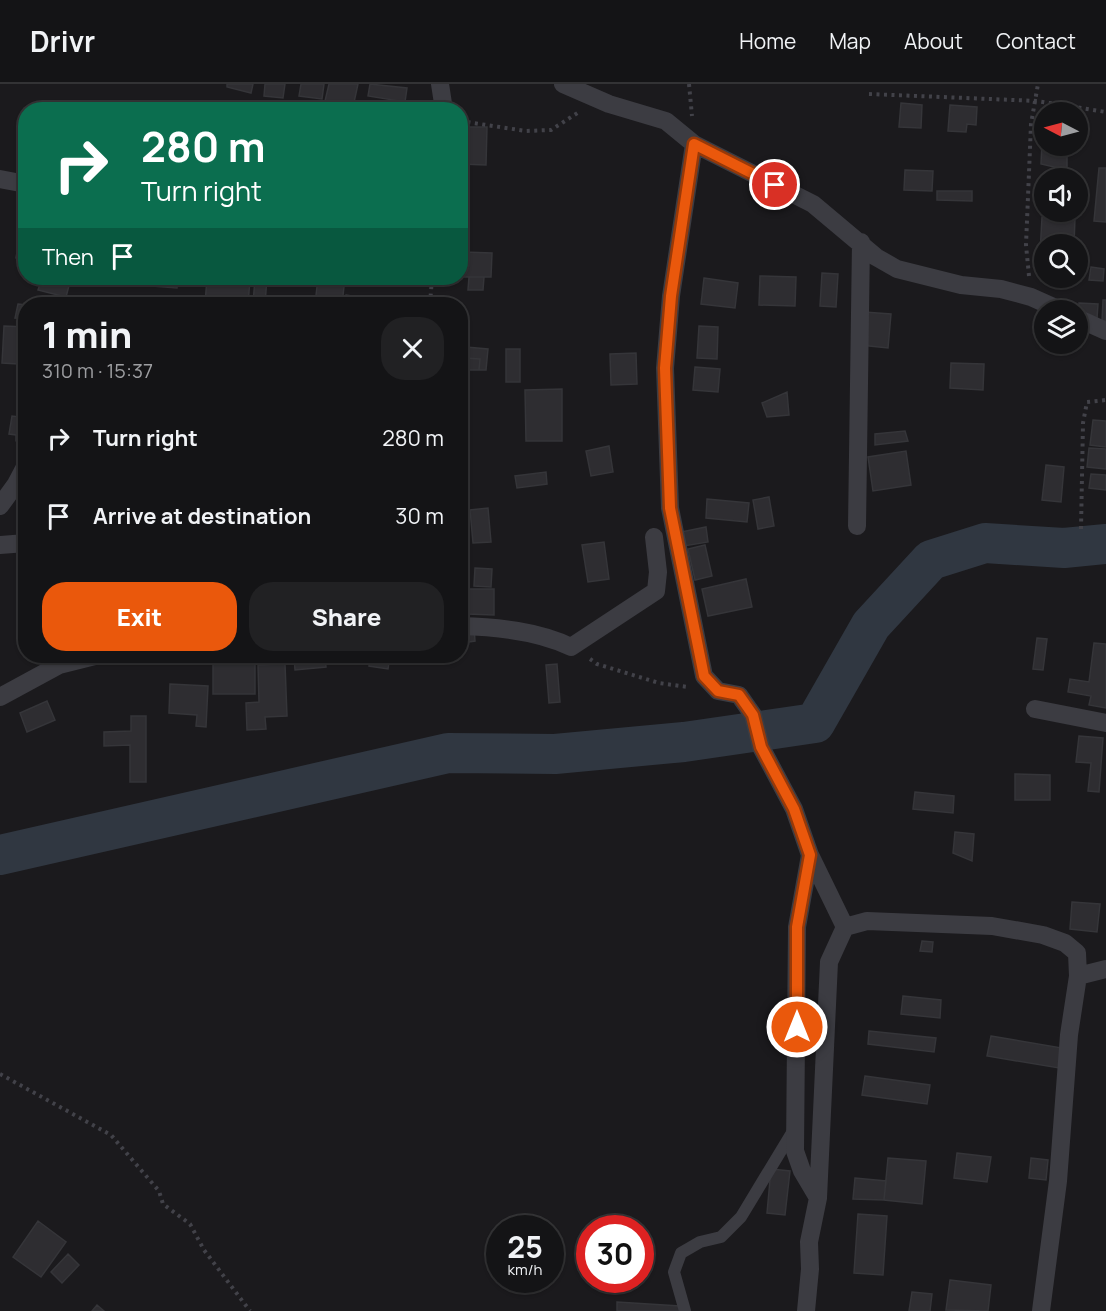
<!DOCTYPE html>
<html lang="en">
<head>
<meta charset="utf-8">
<style>
	:root { --surface:#141416; --page:#212123; --text:#f1f3f6; --muted:#9d9ea1; --line:#333335; --accent:#ea580c }
	body { margin:0; font-family:Manrope,sans-serif; background:var(--page); color:var(--text); height:100vh; display:flex; flex-direction:column; font-size:22px; white-space:nowrap }
	* { box-sizing:border-box; margin:0 }
	p { font-size:20px; color:var(--muted) }
	.icon { flex:none; width:33px; height:33px; fill:none; stroke:currentColor; stroke-width:2; stroke-linecap:round; stroke-linejoin:round }
	.map { position:relative; flex:1; overflow:hidden }
	.sheet { position:absolute; left:18px; top:213px; width:450px; height:366px; display:flex; flex-direction:column; background:var(--surface); border-radius:24px; box-shadow:0 2px 4px #0004,0 0 0 2px var(--line) }
	.sheet>* { flex:none }
	.banner { position:absolute; left:18px; top:18px; width:450px; height:183px; border-radius:24px; box-shadow:0 2px 4px #0004,0 0 0 2px var(--line); background:#0b6e4f; color:#fff; overflow:hidden }
	.needle { width:39px; rotate:276deg }
	.fabs { position:absolute; left:1034px; top:18px; display:grid; gap:12px }
	.fabs a { display:grid; place-items:center; width:54px; height:54px; border-radius:50%; background:var(--surface); box-shadow:0 2px 4px #0004,0 0 0 2px var(--line); font-size:30px }
	.speed { position:absolute; left:486px; top:1131px; display:flex; gap:12px; font-size:30px; font-weight:700; text-align:center }
	.speed>* { display:grid; place-content:center; width:78px; height:78px; border-radius:50%; background:var(--surface); box-shadow:0 2px 4px #0004,0 0 0 2px var(--line); line-height:1 }
	.speed small { font-size:15px; font-weight:400 }
	.speed .limit { border:9px solid #d22; background:#fff; color:#111 }
	.pin { position:absolute; display:grid; place-items:center; width:51px; height:51px; color:#fff; margin:-26px; border:3px solid #fff; border-radius:50%; box-shadow:0 2px 6px #0007 }
	.me { position:absolute; width:66px; margin:-33px; rotate:0deg; stroke-linejoin:round; filter:drop-shadow(0 0 4px #0008) }
	.turn { display:flex; align-items:center; gap:21px; height:126px; padding:0 24px; font-size:27px }
	.turn .icon { width:78px; height:78px; stroke-width:2.5 }
	.turn b { display:block; font-size:42px; line-height:51px }
	.then { display:flex; align-items:center; height:57px; padding:0 24px; background:#0003; gap:12px; font-size:22px }
	.round { display:grid; place-items:center; flex:none; width:63px; height:63px; border-radius:24px; background:var(--page) }
	.head { display:flex; align-items:center; justify-content:space-between; height:102px; padding:0 24px }
	h1 { font-size:36px; font-weight:800; line-height:45px }
	.action { display:flex; gap:12px; margin-top:auto; padding:12px 24px }
	.action a { flex:1; height:69px; border-radius:24px; background:var(--accent); color:#fff; font-size:24px; font-weight:800; line-height:69px; text-align:center }
	.action a+a { background:var(--page); color:var(--text) }
	ul { padding:0; list-style:none }
	li { display:flex; align-items:center; gap:18px; height:78px; padding:0 24px }
	li div { flex:1 }
	li b { display:block; font-size:22px }
	li em { font-style:normal }
	header { display:flex; align-items:center; gap:36px; box-sizing:border-box; height:84px; padding:0 30px; background:var(--surface); border-bottom:2px solid var(--line) }
	header strong { font-size:28px }
	nav { display:flex; gap:33px; margin-inline-start:auto; font-size:21px }
	.map>svg:first-child { display:block }
	.lines { fill:none; stroke-linecap:round; stroke-linejoin:round }
	.river { stroke:#303741; stroke-width:40 }
	.building { fill:#2e2d31; stroke:#353539; stroke-width:1.5 }
	.path { stroke:#424249; stroke-width:4; stroke-dasharray:3 4.5; stroke-linecap:butt }
	.service { stroke:#3c3c42; stroke-width:12 }
	.minor { stroke:#3c3c42; stroke-width:18 }
	.route-casing { stroke:#983908; stroke-width:15 }
	.route { stroke:#ea580c; stroke-width:10 }
</style>
</head>
<body>
<header>
<strong>Drivr</strong>
<nav><a>Home</a><a>Map</a><a>About</a><a>Contact</a></nav>
</header>
<div class="map">
<svg width="1106" height="1227" viewBox="0 0 1106 1227">
	<rect width="100%" height="100%" fill="#1b1a1d"/>
	<g class="lines">
		<path class="river" d="M0,771L448,669L555,670L684,658L815,639L871,541L931,476L985,459L1064,464L1106,460"/>
	</g>
	<path class="building" d="M227,0H253L251,9L227,3Z
		M265,0H285L283,14L264,12Z
		M301,0H324L322,15L299,12Z
		M329,0H358L353,23L325,17Z
		M370,0L407,4L405,18L368,12Z
		M93,19L129,23L128,26H92Z
		M901,19L922,21L921,44L899,43Z
		M950,21L977,23L976,41L967,40L966,48L948,47Z
		M460,43H487L486,81L460,80Z
		M1042,59L1044,62L1067,63V86L1041,80Z
		M1099,84H1106V138L1094,137Z
		M905,86L933,87L932,107L904,106Z
		M937,107H972V117L937,116Z
		M1042,133L1075,134L1074,160H1044V170H1040Z
		M21,145L26,146V176L16,174Z
		M463,168L492,169L491,193H463Z
		M1091,183L1104,185L1103,197L1089,196Z
		M822,189L838,190L836,223L820,222Z
		M760,192L796,193L795,222L759,221Z
		M469,193H484L483,206H468Z
		M42,194H71L66,213L38,206Z
		M153,194H178L177,204L152,202Z
		M189,194H200V197L189,196Z
		M207,194L250,196L248,220H205Z
		M255,194H267L265,220H253Z
		M318,194H345L342,220H315Z
		M704,194L738,199L735,224L701,220Z
		M346,211L389,218L388,220H345Z
		M1103,216H1106V237H1102Z
		M1079,219L1098,220L1097,234L1078,233Z
		M18,220L26,221V235L15,234Z
		M864,228L891,230L888,264L860,261Z
		M4,242L26,243V261H19L18,280L2,279Z
		M699,242L718,243L717,275L697,274Z
		M466,263L488,265L486,286H479L480,275L465,274Z
		M506,265H520V298H506Z
		M636,269L637,300L611,301L610,270Z
		M465,274L480,275L479,286H461Z
		M951,279L984,280L983,306L950,304Z
		M695,283L720,285L718,308L693,306Z
		M562,305V357H526L525,306Z
		M787,308L789,331L767,333L762,319Z
		M21,329H26V359L16,357V351L9,350L12,332L20,333Z
		M1093,336L1106,337V363L1090,361Z
		M905,347L908,357L875,361V350Z
		M609,362L613,388L591,392L586,367Z
		M1089,364L1106,365V385L1087,383Z
		M906,367L911,401L873,407L868,373Z
		M1046,381L1064,383L1061,418L1042,416Z
		M546,388L547,400L517,404L515,392Z
		M1091,390L1106,391V406L1089,404Z
		M769,413L774,442L758,445L753,416Z
		M707,415L749,419L747,438L706,434Z
		M488,424L491,458L473,459L470,426Z
		M706,443L708,458L678,463L676,449Z
		M604,458L609,495L588,498L582,461Z
		M705,461L712,492L695,496L688,465Z
		M475,484L492,485L491,503L474,502Z
		M746,495L752,523L708,532L702,505Z
		M468,505H494V531L467,530Z
		M474,543L475,557L462,559L463,569H460V545Z
		M1037,554L1047,555L1043,586L1033,585Z
		M1094,559L1106,560V624L1089,621L1091,612L1068,608L1070,595L1089,598Z
		M294,572H325L326,583L295,586Z
		M370,572H390L388,585L369,582Z
		M213,577H255V610H213Z
		M285,580L287,632L265,633L266,645L247,646L246,619L259,618L258,581Z
		M557,580L560,618L549,619L546,581Z
		M170,600L208,602L206,643L196,642L197,631L169,629Z
		M47,617L55,636L27,648L20,629Z
		M131,632H146V698H130V661L104,662V648L131,647Z
		M1079,652L1103,654L1099,708L1088,707L1091,679L1076,678Z
		M1015,690L1050,691V716H1015Z
		M915,708L954,712L953,729L913,725Z
		M955,748L974,750L972,777L953,769Z
		M1072,818L1100,820L1097,848L1070,845Z
		M922,857L933,858L932,868L920,867Z
		M903,912L941,916L940,934L901,930Z
		M869,947L936,954L934,968L868,960Z
		M991,952L1062,964L1059,984L987,972Z
		M865,992L930,1001L927,1020L862,1011Z
		M957,1069L991,1073L987,1098L954,1094Z
		M888,1074L926,1077L922,1120L884,1116Z
		M1031,1074L1048,1076L1046,1096L1029,1094Z
		M771,1085L790,1087L785,1131L767,1129Z
		M855,1094L886,1097L884,1116L853,1115Z
		M858,1130L887,1132L883,1191L854,1189Z
		M38,1137L66,1158L41,1193L13,1173Z
		M68,1170L79,1181L62,1199L51,1188Z
		M950,1196L991,1201L988,1227L946,1226Z
		M912,1208L932,1210L930,1227H909Z
		M617,1218L680,1222V1227H617Z
		M97,1221L104,1227H92Z"/>
	<g class="lines">
		<path class="path" d="M689,0L692,32
			M869,10L1037,17L1106,28
			M460,37L526,47L551,46L579,28
			M1029,192L1026,161L1031,40L1038,0
			M430,220L432,194
			M1081,445L1083,339L1087,318L1106,316
			M590,575L597,580L659,599L688,603
			M0,990L111,1051L159,1107L163,1120L190,1140L204,1166L250,1227"/>
		<path class="service" d="M685,1227L674,1188L681,1169L700,1158L721,1153L741,1133L793,1047"/>
		<path class="minor" d="M440,0L444,26
			M563,0L609,20L666,37L694,60L813,120L876,173L897,185L961,201L1001,205L1031,213L1060,226
			M694,60L671,212L665,284L670,424L704,592L718,607L739,611L753,631L761,663L794,725L810,771L845,843
			M0,95L26,100
			M1077,234L1106,247
			M0,422L16,400L26,381
			M857,442L861,158
			M0,461L26,459
			M460,542C498,543 538,547 571,563L656,507L658,488L654,453
			M0,613L59,581L95,572
			M1035,625L1106,639
			M810,771L797,843L795,1067L802,1087L818,1114
			M806,1227L810,1185L809,1158L818,1114L829,878L845,843L867,837L992,842L1043,851L1065,859L1077,869L1078,892
			M1041,1227L1058,1097L1069,951L1078,892L1106,885"/>
	</g>
	<g class="lines">
		<g class="route-casing">
			<path id="route" d="M775,101L694,60L671,212L665,284L670,424L704,592L718,607L739,611L753,631L761,663L794,725L810,771L797,843V943"/>
		</g>
		<use href="#route" class="route"/>
	</g>
</svg>
<div class="fabs">
<a><svg class="needle" viewBox="-14 -14 28 28"><path d="M0-13l5 13h-10z" fill="#e53935"/><path d="M0 13l5-13h-10z" fill="#9d9ea1"/></svg></a>
<a><svg class="icon" aria-label="sound" viewBox="0 0 24 24"><path d="M4 9h4l5-4v14l-5-4H4zM17 9q2 3 0 6"/></svg></a>
<a><svg class="icon" aria-label="search" viewBox="0 0 24 24"><circle cx="10" cy="10" r="6"/><path d="M15 15l6 6"/></svg></a>
<a><svg class="icon" aria-label="layers" viewBox="0 0 24 24"><path d="M12 4l9 5-9 5-9-5zM3 14l9 5 9-5"/></svg></a>
</div>
<div class="speed"><div>25<small>km/h</small></div><div class="limit">30</div></div>
<div class="pin" style="left:775px;top:101px;background:#d93025"><svg class="icon" aria-label="arrive" viewBox="0 0 24 24"><path d="M6 21V4h12l-3 4 3 4H6"/></svg></div>
<svg class="me" style="left:797px;top:943px" viewBox="-20 -20 40 40"><circle r="17" fill="#ea580c" stroke="#fff" stroke-width="3"/><path d="M0-11L8 9 0 5-8 9z" fill="#fff"/></svg>
<div class="banner">
<div class="turn"><svg class="icon" aria-label="right" viewBox="0 0 24 24"><path d="M7 20v-9h11M14 6l5 5-5 5"/></svg><div><b>280 m</b>Turn right</div></div>
<div class="then">Then<svg class="icon" aria-label="arrive" viewBox="0 0 24 24"><path d="M6 21V4h12l-3 4 3 4H6"/></svg></div>
</div>
<section class="sheet">
<div class="head"><div><h1>1 min</h1><p>310 m · 15:37</p></div><a class="round"><svg class="icon" aria-label="close" viewBox="0 0 24 24"><path d="M6 6l12 12M18 6L6 18"/></svg></a></div>
<ul>
<li><svg class="icon" aria-label="right" viewBox="0 0 24 24"><path d="M7 20v-9h11M14 6l5 5-5 5"/></svg><div><b>Turn right</b></div><em>280 m</em></li>
<li><svg class="icon" aria-label="arrive" viewBox="0 0 24 24"><path d="M6 21V4h12l-3 4 3 4H6"/></svg><div><b>Arrive at destination</b></div><em>30 m</em></li>
</ul>
<div class="action"><a>Exit</a><a>Share</a></div>
</section>
</div>
</body>
</html>
